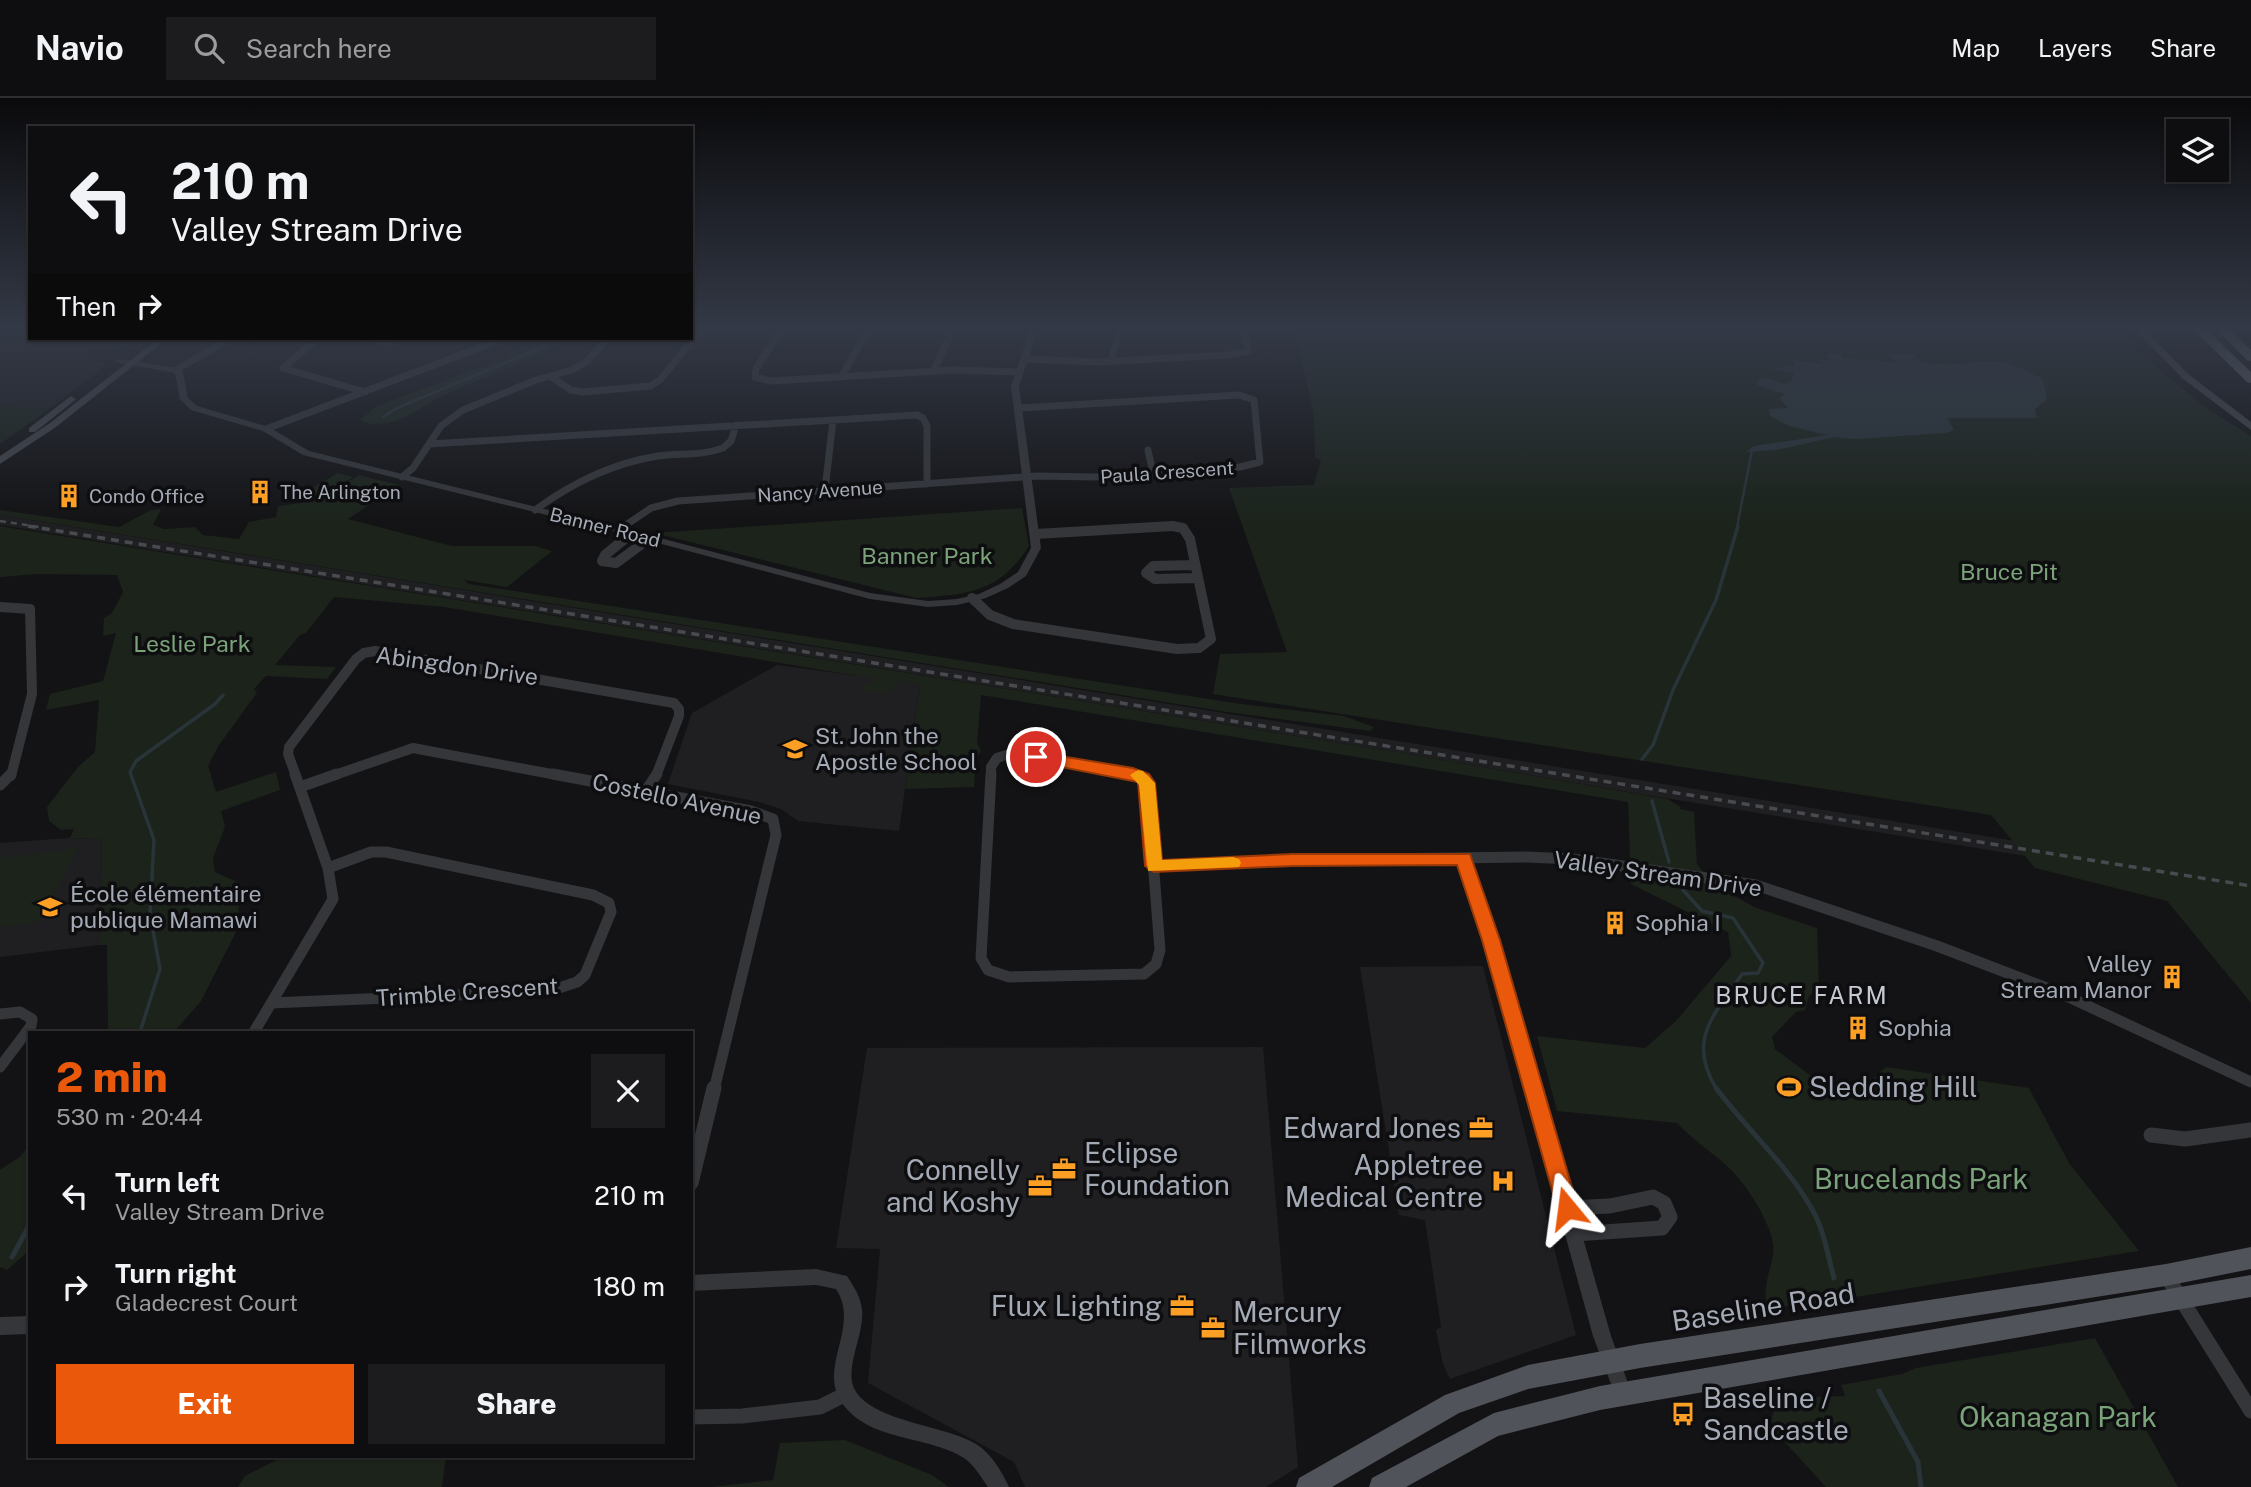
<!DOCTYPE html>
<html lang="en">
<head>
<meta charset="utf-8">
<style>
	:root { --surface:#0e0e10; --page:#1c1c1e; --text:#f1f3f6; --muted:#9b9c9f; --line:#2e2e30; --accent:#ea580c }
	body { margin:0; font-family:"Public Sans",sans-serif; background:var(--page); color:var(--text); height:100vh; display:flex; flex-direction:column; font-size:26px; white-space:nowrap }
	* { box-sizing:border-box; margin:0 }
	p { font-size:23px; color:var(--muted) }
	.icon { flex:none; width:38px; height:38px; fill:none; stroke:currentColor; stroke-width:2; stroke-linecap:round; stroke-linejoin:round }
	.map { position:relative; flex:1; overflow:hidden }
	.panel { position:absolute; left:28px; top:933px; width:665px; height:427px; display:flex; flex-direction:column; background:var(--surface); border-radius:0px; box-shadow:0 2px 5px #0004,0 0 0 2px var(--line) }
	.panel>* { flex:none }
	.top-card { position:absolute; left:28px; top:28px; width:665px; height:214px; border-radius:0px; box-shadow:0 2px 5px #0004,0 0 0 2px var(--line); background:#0e0e10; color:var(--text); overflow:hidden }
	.buttons { position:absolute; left:2166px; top:21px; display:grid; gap:14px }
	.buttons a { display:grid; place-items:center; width:63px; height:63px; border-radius:0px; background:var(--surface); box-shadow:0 2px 5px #0004,0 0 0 2px var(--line); font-size:35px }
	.pin { position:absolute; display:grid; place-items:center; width:60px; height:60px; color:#fff; margin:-30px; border:4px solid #fff; border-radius:50%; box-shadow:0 2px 7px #0007 }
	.me { position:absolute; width:77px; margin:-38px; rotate:344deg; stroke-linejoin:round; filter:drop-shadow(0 0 5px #0008) }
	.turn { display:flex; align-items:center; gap:24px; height:147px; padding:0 28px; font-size:32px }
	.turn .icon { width:91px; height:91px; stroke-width:2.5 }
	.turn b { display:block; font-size:49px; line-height:60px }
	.then { display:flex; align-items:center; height:66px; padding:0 28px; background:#0003; gap:14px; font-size:26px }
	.round { display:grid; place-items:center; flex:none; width:74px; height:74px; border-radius:0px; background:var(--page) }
	.headline { display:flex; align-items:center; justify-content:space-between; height:119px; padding:0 28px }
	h1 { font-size:42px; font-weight:800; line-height:52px; color:var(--accent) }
	.button { display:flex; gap:14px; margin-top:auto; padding:14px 28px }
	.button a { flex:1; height:80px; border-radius:0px; background:var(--accent); color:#fff; font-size:28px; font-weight:800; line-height:80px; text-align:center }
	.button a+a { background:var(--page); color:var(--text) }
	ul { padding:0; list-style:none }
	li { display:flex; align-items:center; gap:21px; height:91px; padding:0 28px }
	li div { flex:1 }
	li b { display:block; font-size:26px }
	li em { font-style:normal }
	header { display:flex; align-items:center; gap:42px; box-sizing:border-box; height:98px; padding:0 35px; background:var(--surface); border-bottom:2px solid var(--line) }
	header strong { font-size:33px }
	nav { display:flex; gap:38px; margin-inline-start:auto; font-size:24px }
	.search { width:490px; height:63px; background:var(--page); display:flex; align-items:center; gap:18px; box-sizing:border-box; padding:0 24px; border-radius:0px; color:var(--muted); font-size:26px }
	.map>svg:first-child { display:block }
	.built { fill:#1f1f22 }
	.green { fill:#1b231b }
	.water { fill:#293439 }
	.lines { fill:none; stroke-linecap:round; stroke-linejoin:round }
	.stream-far2 { stroke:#293439; stroke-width:2.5 }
	.stream-far1 { stroke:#293439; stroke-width:3.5 }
	.stream { stroke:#293439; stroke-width:5 }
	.minor-far3 { stroke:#34363a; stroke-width:7 }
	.minor-far2 { stroke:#34363a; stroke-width:10 }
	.minor-far1 { stroke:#34363a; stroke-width:11 }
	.minor { stroke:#34363a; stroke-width:15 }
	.tertiary { fill:#34363a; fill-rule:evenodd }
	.secondary { fill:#42454a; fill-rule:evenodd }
	.primary { fill:#505359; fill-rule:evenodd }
	.motorway { fill:#60646c; fill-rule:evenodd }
	.rail-far1 { stroke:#474a4f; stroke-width:2.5; stroke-dasharray:6 5; stroke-linecap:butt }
	.rail { stroke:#474a4f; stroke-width:3.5; stroke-dasharray:8 6; stroke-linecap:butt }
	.route { fill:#ea580c; stroke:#983908; stroke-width:2 }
	.slow { fill:#f59e0b }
	.labels { text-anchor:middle; stroke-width:7; stroke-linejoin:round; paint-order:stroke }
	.far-street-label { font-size:19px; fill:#a4abb6; stroke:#0e0e10 }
	.far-poi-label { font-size:19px; fill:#a4abb6; stroke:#0e0e10; text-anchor:start }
	.park-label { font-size:23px; fill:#7ba37a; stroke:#0e0e10 }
	.street-label { font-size:23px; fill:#a4abb6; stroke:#0e0e10 }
	.poi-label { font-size:23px; fill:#a4abb6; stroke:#0e0e10; text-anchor:start }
	.neighbourhood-label { font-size:24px; letter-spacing:2px; fill:#c5cad2; stroke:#0e0e10 }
	.near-poi-label { font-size:28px; fill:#a4abb6; stroke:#0e0e10; text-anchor:start }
	.near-park-label { font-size:28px; fill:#7ba37a; stroke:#0e0e10 }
	.near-street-label { font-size:28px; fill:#a4abb6; stroke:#0e0e10 }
</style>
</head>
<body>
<header>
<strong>Navio</strong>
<div class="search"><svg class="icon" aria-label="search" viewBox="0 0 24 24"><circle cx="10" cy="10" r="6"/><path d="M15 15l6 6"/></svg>Search here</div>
<nav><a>Map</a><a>Layers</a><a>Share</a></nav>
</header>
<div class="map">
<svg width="2251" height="1389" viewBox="0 0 2251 1389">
	<rect width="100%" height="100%" fill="#131315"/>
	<path class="built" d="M0,232H30V240H140L130,247L116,251H89L88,261L108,266L51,310L0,312Z
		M0,417L2251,781V794L1640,696L1402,655L0,427Z
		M777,567L920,586L899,733L798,723L781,711L759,704L668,686L692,615Z
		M70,740L102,741L99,847L0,859V745Z
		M1483,868L1576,1237L1450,1281L1443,1266L1436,1232L1441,1229L1425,1122L1399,1117L1360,869Z
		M1263,949L1298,1369L1266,1389H1025L1014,1364L868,1285L880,1151L836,1150L867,950Z"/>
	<path class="green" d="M1295,232H2124L2140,255L2203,308L2251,338V905L2167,803L2035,770L1991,717L1213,596L1220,556L1287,554L1229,390L1314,387L1321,362L1315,360L1314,318Z
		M542,240H566C530,266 485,277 444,297C427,305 411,319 392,324C382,326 369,328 360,322L377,308L503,261Z
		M0,307L25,311L51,310L0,346Z
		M338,375L353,379L317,400L301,396Z
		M359,377L399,387L348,421L452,448H535L552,453L507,489L464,482L469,486L1241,606L1344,618L1374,629L1370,633L1227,614L0,417V412L119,429L151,412L161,411L153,427L164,431L195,429L203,437L239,441L249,424L276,419L278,408L317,403Z
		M1022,410L1029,448C1000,494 967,497 916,500L654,435Z
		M0,428L1402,655L1667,701L1681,709L1680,711L1694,714L1697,766L1719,794L1731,796L1754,809L1817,830L1819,888L1809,898L1805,912L1796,914L1772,939L1775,951L1838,998L1852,1000L1886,969L2029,990L2069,1065L2139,1153L1794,1209L1793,1207L1782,1209L1766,1203C1763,1181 1776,1161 1773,1145C1769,1121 1745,1084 1726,1067C1710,1053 1693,1042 1677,1025L1557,1013L1537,938L1645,950L1676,923L1731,858L1728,834L1631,786L1628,704L981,597L977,645L981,653L976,661L974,689L905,691L920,587L895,583L897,587L890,595L864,593V587L876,581L444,509L334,499L306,535L300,537L275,567L336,569L327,581L266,578L254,591L257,595L219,647L208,668L216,694L276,674L280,692L221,713L225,729L213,760L215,774L242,786L235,836L201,903L174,934H105L108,930L107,847H99L102,741L70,740L74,731L61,732L49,723L47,709L78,669L95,654L99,602L46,612L50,596L103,583L116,535L103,538L104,520L112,515L123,494L117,477L37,476L0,479Z
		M79,750L38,824L0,829V760Z
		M30,1046V1152L7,1172L0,1169V1072L21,1058Z
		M2095,1240L2178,1389H1826L1770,1328L1777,1300L1845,1298L1841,1287L1902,1276L1916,1270Z
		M845,1342L932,1377L949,1389H710L773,1382L780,1345Z
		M284,1358H446L442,1389H238L245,1378Z"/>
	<path class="water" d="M1843,255L1841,260L1894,264L1887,256H1917L1915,260C1950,275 1970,259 2002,264C2017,267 2030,275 2043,281L2047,301L2035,311L2037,320H1947L1954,332L1946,335L1856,341L1834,339L1777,352L1746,354L1754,348L1827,337L1789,328L1770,318L1769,311L1788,310L1779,300L1785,296L1757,287V283L1764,280L1786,286L1791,282L1794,275L1771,271L1794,267L1793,262L1825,266L1816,261L1830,263L1827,256Z"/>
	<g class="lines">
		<path class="stream-far2" d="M383,319L397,310L543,249L553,240
			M1737,429L1752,352"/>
		<path class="stream-far1" d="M1642,661L1653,647L1673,592L1716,502L1738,428
			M1652,703L1669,764
			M1683,792L1702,813L1733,820L1763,865L1758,875L1742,876C1714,917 1686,942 1717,992
			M140,934L160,871L150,816L154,742L130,674L136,663L215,606L223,597"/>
		<path class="stream" d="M1716,990C1747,1032 1788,1067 1813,1113C1824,1132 1828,1159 1834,1180
			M12,1159L30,1126
			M1879,1293L1918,1364L1921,1389"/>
		<path class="minor-far3" d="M781,232L756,271L755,279L771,283L953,272L1020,274
			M318,240L283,270L365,294
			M359,240L390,244L402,240
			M1025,261L1097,264L1229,257L1248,253L1244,232
			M1111,263L1120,232
			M176,272L231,240
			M933,274L952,232
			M551,279L571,292L583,294L650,288L660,282L698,235L705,232
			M841,279L868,232
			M266,331L505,240
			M429,346L917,317L923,320L927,328V386
			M1148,352L1153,375
			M402,379L413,370L441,328L463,312L536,282L572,272L586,264L609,240
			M825,392L833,322
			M535,412C572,385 613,365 658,358C680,355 702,358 723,350L731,343L736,327
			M623,429L651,410L678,403L1037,378L1095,379L1240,369L1260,364L1254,302L1239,297L1020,310
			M1150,429H1179"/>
		<path class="minor-far2" d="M619,432L625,428
			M632,435L605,457L602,463L616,465L650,440
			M1194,467L1153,468L1146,475L1155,481L1196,480
			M972,500L990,517L1013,526L1177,551L1199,550L1211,541L1190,441L1183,430L1172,428L1036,436
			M0,509L30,511L32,596L11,678
			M296,678L288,656L289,649L356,561L364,555L375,553L674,605L679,611V618L656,678
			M332,678L413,650L562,678
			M991,678V669L997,660L1012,655L1139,678"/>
		<path class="minor-far1" d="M553,676L751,713L773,721L776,737L714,992
			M991,676L981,860L988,872L1009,879L1144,876L1156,866L1160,852L1147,685L1135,676
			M0,687L11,676
			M300,689L337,676
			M645,694L657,676
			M1154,768L1292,762L1526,759L1573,761L1756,787L1937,848L2060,895L2251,984
			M271,905L550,893L577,884L585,877L611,814L609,805L593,797L386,754H371L328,770
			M0,916L20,914L32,921L31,928L0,969
			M254,934L333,801L328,770L295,676"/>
		<path class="minor" d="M2151,1037L2185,1041L2251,1032
			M691,1085L714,990
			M1567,1110L1610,1108L1653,1099L1664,1105L1670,1119L1662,1130L1575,1136
			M2166,1177L2251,1313
			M691,1319L742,1318L820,1309L846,1296"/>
		<path class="tertiary" d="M1030,232H1038L1019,288L1041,450L1026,478L1008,490L986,500L957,507L928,509L870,501L616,434L303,357L263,333L191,312L180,301L175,275L120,265L116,263L120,261L182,271L188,300L197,308L269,329L309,353L622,430L870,495L928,503L957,501L979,496L1000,486L1018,474L1031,450L1011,288Z
			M1464,756L1469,758L1470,761L1498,842L1611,1238L1632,1296L1629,1302L1623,1305L1617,1302L1593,1238L1484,842L1458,761L1459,758Z
			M816,1171L847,1178C854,1189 861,1199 862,1212C865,1235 843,1272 855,1292C873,1324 945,1327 976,1346C991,1355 1002,1374 1009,1389H988C981,1379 974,1367 964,1360C928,1337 869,1344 842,1305C817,1269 861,1229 836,1191L816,1187L691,1193V1177Z
			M30,1218V1236L0,1237V1219Z"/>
		<path class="secondary" d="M2136,232H2145L2188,276L2251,324V332L2182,280Z
			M159,240H168L56,329L0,366V358L50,325Z
			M71,298L76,301L74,303L35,334H29V330Z"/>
		<path class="primary" d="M2251,1149V1171L2166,1188L1640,1270L1528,1291L1459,1315L1332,1389H1296L1299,1380L1445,1297L1528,1267L1640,1246L2166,1166Z
			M2251,1177V1199L1600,1312L1498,1338L1406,1389H1369L1372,1380L1494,1315L1600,1288Z"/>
		<path class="motorway" d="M2194,232H2207L2251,274V285L2247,284Z
			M2217,232H2230L2251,252V263L2247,262Z"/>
		<path class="rail-far1" d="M0,423L39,429"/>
		<path class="rail" d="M28,428L2251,788"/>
	</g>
	<linearGradient id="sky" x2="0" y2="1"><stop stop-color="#0a0a0c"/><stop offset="0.54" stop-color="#333946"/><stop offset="1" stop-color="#333946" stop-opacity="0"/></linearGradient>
	<rect width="2251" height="426" fill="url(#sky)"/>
	<path class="route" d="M1036,654L1133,670L1149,676L1155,685L1162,762L1292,756H1470L1500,842L1578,1110L1575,1117L1567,1120L1560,1117L1557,1110L1482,842L1457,767L1292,768L1154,774L1145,768L1138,684L1031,663L1028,659L1031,656Z"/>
	<path class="slow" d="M1138,672L1143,673L1155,685L1162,762L1233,759L1239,761L1241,765L1239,769L1148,773L1139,687L1130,677Z"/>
	<defs>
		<g id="building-bare" transform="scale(1.89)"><path d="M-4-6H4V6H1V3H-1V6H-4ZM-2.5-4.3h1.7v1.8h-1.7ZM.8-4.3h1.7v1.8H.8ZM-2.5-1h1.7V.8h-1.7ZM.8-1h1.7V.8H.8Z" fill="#fc9f24" stroke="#0e0e10" stroke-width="2.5" paint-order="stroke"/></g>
		<g id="school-bare" transform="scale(1.89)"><path d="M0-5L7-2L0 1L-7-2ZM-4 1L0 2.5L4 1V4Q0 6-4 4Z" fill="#fc9f24" stroke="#0e0e10" stroke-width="2.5" paint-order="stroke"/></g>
		<g id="stadium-bare" transform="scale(1.89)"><path d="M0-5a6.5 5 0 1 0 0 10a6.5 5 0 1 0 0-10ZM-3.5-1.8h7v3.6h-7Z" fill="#fc9f24" stroke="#0e0e10" stroke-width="2.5" paint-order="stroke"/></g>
		<g id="office-bare" transform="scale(1.89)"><path d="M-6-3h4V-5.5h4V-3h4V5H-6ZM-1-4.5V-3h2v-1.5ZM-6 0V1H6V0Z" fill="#fc9f24" stroke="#0e0e10" stroke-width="2.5" paint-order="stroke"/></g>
		<g id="hospital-bare" transform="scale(1.89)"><path d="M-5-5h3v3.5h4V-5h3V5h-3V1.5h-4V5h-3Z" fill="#fc9f24" stroke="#0e0e10" stroke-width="2.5" paint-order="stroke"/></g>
		<g id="bus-bare" transform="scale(1.89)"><path d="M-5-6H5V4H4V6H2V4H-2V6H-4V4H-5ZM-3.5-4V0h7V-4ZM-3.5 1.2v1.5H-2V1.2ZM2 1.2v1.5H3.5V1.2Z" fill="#fc9f24" stroke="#0e0e10" stroke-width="2.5" paint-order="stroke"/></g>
	</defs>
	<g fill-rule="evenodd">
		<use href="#building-bare" x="260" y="394"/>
		<use href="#building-bare" x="69" y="398"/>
		<use href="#school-bare" x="795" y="651"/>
		<use href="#school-bare" x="50" y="809"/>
		<use href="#building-bare" x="1615" y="825"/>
		<use href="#building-bare" x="2172" y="879"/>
		<use href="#building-bare" x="1858" y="930"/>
		<use href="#stadium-bare" x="1789" y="989"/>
		<use href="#office-bare" x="1481" y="1030"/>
		<use href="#office-bare" x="1064" y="1071"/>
		<use href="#hospital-bare" x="1503" y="1083"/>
		<use href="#office-bare" x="1040" y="1088"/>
		<use href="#office-bare" x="1182" y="1208"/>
		<use href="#office-bare" x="1213" y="1230"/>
		<use href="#bus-bare" x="1683" y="1316"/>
	</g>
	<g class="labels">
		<g class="far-street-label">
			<text transform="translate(1167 374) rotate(-4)" y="7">Paula Crescent</text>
			<text transform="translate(820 393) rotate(-4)" y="7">Nancy Avenue</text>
			<text transform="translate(605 429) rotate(14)" y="7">Banner Road</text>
		</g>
		<g class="far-poi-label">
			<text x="280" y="401">The Arlington</text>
			<text x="89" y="405">Condo Office</text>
		</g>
		<g class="park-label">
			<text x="927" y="466">Banner Park</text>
			<text x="2009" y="482">Bruce Pit</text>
			<text x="192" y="554">Leslie Park</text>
		</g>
		<g class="street-label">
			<text transform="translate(457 568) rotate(8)" y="8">Abingdon Drive</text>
			<text transform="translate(677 701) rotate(12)" y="8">Costello Avenue</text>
			<text transform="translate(1658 776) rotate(8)" y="8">Valley Stream Drive</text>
			<text transform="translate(467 894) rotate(-4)" y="8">Trimble Crescent</text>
		</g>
		<g class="poi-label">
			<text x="815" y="646">St. John the<tspan x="815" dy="26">Apostle School</tspan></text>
			<text x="70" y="804">École élémentaire<tspan x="70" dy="26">publique Mamawi</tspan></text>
			<text x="1635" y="833">Sophia I</text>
			<text x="2152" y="874" text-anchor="end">Valley<tspan x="2152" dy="26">Stream Manor</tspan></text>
			<text x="1878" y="938">Sophia</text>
		</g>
		<g class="neighbourhood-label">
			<text x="1802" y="906">BRUCE FARM</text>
		</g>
		<g class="near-poi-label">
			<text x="1809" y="999">Sledding Hill</text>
			<text x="1461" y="1040" text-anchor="end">Edward Jones</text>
			<text x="1084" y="1065">Eclipse<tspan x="1084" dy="32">Foundation</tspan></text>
			<text x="1483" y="1077" text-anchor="end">Appletree<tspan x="1483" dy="32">Medical Centre</tspan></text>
			<text x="1020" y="1082" text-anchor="end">Connelly<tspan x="1020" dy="32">and Koshy</tspan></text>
			<text x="1162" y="1218" text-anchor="end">Flux Lighting</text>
			<text x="1233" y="1224">Mercury<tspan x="1233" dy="32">Filmworks</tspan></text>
			<text x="1703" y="1310">Baseline /<tspan x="1703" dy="32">Sandcastle</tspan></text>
		</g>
		<g class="near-park-label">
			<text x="1921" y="1091">Brucelands Park</text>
			<text x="2058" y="1329">Okanagan Park</text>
		</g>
		<g class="near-street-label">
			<text transform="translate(1763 1209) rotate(-9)" y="10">Baseline Road</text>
		</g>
	</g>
</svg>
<div class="buttons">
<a><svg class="icon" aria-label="layers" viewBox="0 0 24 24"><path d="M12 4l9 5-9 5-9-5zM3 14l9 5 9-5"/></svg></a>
</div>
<div class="pin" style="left:1036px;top:659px;background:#d93025"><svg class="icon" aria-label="arrive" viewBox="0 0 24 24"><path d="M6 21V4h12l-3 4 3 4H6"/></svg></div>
<svg class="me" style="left:1567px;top:1110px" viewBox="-20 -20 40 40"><path d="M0-17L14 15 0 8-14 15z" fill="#ea580c" stroke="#fff" stroke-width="4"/></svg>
<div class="top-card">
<div class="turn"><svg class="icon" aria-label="left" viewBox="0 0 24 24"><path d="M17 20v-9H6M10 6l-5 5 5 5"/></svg><div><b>210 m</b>Valley Stream Drive</div></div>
<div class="then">Then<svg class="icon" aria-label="right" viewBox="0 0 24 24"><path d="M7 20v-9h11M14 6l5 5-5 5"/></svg></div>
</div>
<section class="panel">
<div class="headline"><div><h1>2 min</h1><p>530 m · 20:44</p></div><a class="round"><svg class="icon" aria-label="close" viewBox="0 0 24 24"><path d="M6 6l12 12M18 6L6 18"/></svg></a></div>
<ul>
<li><svg class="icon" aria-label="left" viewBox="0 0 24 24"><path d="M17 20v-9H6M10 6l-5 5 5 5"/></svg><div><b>Turn left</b><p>Valley Stream Drive</p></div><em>210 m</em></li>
<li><svg class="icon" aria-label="right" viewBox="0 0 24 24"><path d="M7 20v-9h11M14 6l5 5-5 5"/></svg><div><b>Turn right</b><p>Gladecrest Court</p></div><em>180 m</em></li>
</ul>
<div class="button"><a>Exit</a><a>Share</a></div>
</section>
</div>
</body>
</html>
